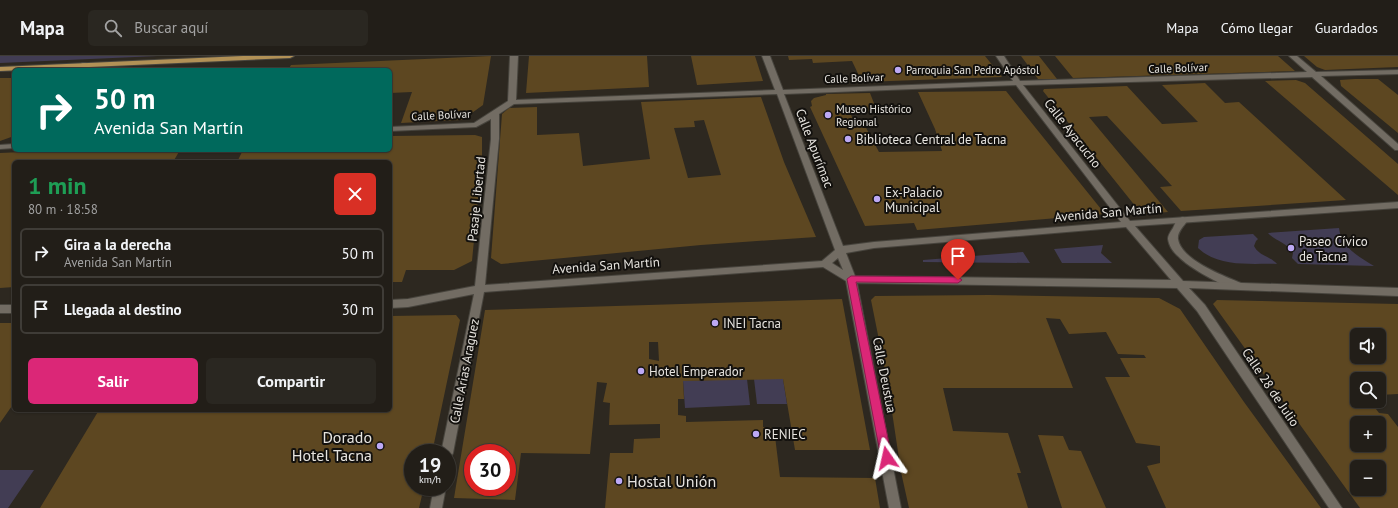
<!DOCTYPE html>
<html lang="es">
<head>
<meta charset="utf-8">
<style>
	:root { --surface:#221e18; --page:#2a2721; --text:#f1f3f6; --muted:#a2a2a2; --line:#3f3c37; --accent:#db2777 }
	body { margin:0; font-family:"PT Sans",sans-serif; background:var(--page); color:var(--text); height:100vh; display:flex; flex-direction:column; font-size:15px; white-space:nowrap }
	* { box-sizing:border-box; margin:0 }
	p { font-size:13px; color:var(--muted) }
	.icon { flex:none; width:22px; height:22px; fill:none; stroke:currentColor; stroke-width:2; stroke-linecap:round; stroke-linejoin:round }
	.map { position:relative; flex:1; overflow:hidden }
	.panel { position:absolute; left:12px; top:104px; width:380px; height:252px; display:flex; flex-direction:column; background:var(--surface); border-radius:6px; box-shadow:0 1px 3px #0004,0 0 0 1px var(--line) }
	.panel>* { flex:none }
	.top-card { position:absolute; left:12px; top:12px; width:380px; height:84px; border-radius:6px; box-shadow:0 1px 3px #0004,0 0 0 1px var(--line); background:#00695c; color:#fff; overflow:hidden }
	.controls { position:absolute; left:1350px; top:272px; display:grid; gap:8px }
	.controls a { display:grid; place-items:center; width:36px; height:36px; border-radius:6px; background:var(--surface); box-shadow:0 1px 3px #0004,0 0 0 1px var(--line); font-size:20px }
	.speed { position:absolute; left:404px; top:388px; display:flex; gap:8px; font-size:20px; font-weight:700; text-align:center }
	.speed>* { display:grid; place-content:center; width:52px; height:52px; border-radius:50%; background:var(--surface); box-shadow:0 1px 3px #0004,0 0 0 1px var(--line); line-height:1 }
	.speed small { font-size:10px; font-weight:400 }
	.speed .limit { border:6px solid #d22; background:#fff; color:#111 }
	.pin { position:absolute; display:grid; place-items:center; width:34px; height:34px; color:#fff; margin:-41px -17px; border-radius:50% 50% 50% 0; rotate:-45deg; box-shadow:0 0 4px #0007 }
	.pin .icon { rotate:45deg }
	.me { position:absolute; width:44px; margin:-22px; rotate:349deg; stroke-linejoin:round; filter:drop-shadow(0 0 3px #0008) }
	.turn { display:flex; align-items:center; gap:14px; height:84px; padding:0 16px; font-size:18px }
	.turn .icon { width:52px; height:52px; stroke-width:2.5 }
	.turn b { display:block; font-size:28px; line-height:34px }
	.round { display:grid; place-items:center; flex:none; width:42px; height:42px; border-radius:6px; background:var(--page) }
	.head { display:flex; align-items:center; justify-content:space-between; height:68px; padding:0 16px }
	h1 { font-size:24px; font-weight:700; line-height:30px; color:#1e9e55 }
	.primary-button { display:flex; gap:8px; margin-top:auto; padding:8px 16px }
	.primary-button a { flex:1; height:46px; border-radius:6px; background:var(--accent); color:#fff; font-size:16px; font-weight:700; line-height:46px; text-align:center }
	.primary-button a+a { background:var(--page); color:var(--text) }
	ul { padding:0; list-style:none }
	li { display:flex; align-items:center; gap:12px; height:50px; margin:0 8px 6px; padding:0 8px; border:2px solid var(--line); border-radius:6px }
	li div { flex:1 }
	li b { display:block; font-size:15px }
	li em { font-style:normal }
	header { display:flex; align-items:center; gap:24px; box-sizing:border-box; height:56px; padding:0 20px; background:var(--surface); border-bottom:1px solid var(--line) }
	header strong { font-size:19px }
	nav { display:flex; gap:22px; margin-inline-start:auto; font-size:14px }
	.search { width:280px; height:36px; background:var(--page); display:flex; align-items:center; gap:10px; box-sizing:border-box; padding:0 14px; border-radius:6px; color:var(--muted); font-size:15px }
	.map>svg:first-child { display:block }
	.green { fill:#423d54 }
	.building { fill:#5d4721; fill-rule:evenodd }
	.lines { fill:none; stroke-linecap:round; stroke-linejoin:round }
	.lane-casing { stroke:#47443d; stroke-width:2 }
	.street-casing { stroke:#47443d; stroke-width:2 }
	.primary-casing { stroke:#47443d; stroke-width:2 }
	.lane { fill:#726c63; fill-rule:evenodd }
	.street { fill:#726c63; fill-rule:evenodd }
	.primary { fill:#b29156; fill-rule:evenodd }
	.route { fill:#db2777; stroke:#8e194d }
	.poi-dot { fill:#bda9f5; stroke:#13110e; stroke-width:1.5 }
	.labels { text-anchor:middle; stroke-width:4; stroke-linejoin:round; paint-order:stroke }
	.far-street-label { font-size:11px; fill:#e7e4df; stroke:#13110e }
	.far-poi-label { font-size:11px; fill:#e7e4df; stroke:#13110e; text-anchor:start }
	.street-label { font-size:13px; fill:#e7e4df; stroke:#13110e }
	.poi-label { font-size:13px; fill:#e7e4df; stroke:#13110e; text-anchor:start }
	.near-poi-label { font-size:16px; fill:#e7e4df; stroke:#13110e; text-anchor:end }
</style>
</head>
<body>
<header>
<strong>Mapa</strong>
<div class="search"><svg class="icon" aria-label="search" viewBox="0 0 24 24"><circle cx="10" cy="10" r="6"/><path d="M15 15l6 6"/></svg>Buscar aquí</div>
<nav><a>Mapa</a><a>Cómo llegar</a><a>Guardados</a></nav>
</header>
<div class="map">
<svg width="1398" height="452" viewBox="0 0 1398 452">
	<rect width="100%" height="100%" fill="#2d2820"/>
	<path class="green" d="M0,0H158L0,7Z
		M1339,172C1341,191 1359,201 1374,210L1298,208L1292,202L1293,197C1288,187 1275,185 1268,177Z
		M1253,178L1258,183L1256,185L1254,190C1259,200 1270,200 1277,208C1251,207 1219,212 1198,192L1199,184L1204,181Z
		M1103,189L1101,197L1112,207H1062L1054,193Z
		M1023,196L1030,207L923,206V204Z
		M747,323L750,349L685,352L683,325Z
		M754,323H783L787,348H757Z
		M0,414H34L8,452H0Z"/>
	<path class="building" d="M491,0L483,49L462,64L438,65L401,67L412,36L390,37V14H288L291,9Z
		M529,0H647L649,31L526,37Z
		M691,0H755L763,25L697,29Z
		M788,0H985L1002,21L862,26L852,5L813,7L812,3L789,4Z
		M1021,0H1039L1057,23H1038Z
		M1055,0H1278L1295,15L1073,22Z
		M1304,0H1398V11L1325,14L1317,11Z
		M0,22H14V80L0,85Z
		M1355,23H1378L1398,39V77L1341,30L1340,24Z
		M1296,24L1305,27L1398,108V139L1265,25Z
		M1205,27L1225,47L1239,46L1346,144L1181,155L1160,131L1172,130L1107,60L1089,61L1168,156L1147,158L1140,156L1043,35L1044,33L1127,30L1162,68L1198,66L1162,29Z
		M1006,35L1105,158L917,174L914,167L865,170L810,51L812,50L811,45L814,42L826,39V38L870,37L877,55L850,56L855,69L864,68L879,96L942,95L935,73L918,36Z
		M761,41L784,106L816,181L701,189L501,208L491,202L502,58L509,52L537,51V79L579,77L583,110L650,103L641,46ZM704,64L721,119L688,122L674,72L695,71L694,65Z
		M475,79L482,81V101L472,205L454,214H406L402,226H390V106H237L243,94H390V80Z
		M70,94H180L173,106H14V231L0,232V97Z
		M989,239L1159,242L1180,253L1244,346L1321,452H1166L1147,410L1160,407V390L1136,387L1105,321H1130L1120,302H1146L1144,299L1118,298L1106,276L1069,278L1060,263L1046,262L1073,332H943L953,375L1008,377L1021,417H1017L1028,452H909L901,416L888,329L871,244L875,240Z
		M842,243L870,394H795L783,323L683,325L684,343H678V359L686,360V366L763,364V371L774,372L780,421L875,422L880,452H605L610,397H633L634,383L660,382V368L609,369L610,347L603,346L607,327L597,326L590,398L521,397L515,444L454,442L485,254ZM649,286H658L659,305L649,303ZM473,397H507V431H473Z
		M1217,244L1398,248V338L1379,339V323H1357V345H1370L1379,357L1388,358L1398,371V452H1360L1213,248ZM1357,279H1379V301H1357ZM1357,367H1379V389H1357ZM1357,411H1379V433H1357Z
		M456,259L460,264L432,397H413V431H424L419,452H40L99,354H390V260Z
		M0,267H14V347L0,367Z
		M1038,379L1063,380L1069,394L1081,395L1106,452H1062Z"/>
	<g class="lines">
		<g class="lane-casing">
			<path id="lane" d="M1183,161L1188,164C1184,170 1177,176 1178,183C1181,204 1224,220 1241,227L1242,230L1241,233C1230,236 1187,210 1179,201C1174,197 1169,190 1168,183C1168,179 1171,175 1173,172C1175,167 1178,162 1183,161Z"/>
		</g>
		<g class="street-casing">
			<path id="street" d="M510,0H518L516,44L775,34L762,0H770L783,34L1013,25L996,0H1004L1020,25L1307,16L1289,0H1297L1316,16L1398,14V18L1321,20L1398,88V94H1395L1312,21L1023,29L1130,165L1398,146V152L1135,170L1183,225L1398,232V240L1189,232L1205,249L1342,452H1329L1197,255L1177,232L857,227L901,452H889L846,225L823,211L484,236L453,397L451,401L447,402V397H441L474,238L408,251L390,252V244L408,243L475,230L491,83V63L476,71L390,75V71L474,67L508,45ZM1016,29L1121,166L874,186L843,190L784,38ZM777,38L835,194L822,205L485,229L499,83V58L514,48ZM1126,171L1171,224L855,220L846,197L874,192ZM838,202L843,214L832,207Z
				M82,7H85L89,9L85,14H77Z
				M14,88V92L0,93V89Z
				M0,249H14V257H0Z
				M434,431H446L442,452H430Z"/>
		</g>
		<g class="primary-casing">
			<path id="primary" d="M243,0H294L290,2L0,15V11Z"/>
		</g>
		<use href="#lane" class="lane"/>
		<use href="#street" class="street"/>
		<use href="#primary" class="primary"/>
	</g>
	<path class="route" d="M851,220L958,221L962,224L958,227L856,226L892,402L891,406L887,407L883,406L881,402L847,223Z"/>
	<g class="poi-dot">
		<circle cx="898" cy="14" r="4"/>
		<circle cx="828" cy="59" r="4"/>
		<circle cx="848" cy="83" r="4"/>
		<circle cx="877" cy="143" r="4"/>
		<circle cx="1291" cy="192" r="4"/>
		<circle cx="715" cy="267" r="4"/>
		<circle cx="641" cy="315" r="4"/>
		<circle cx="756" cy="378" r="4"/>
		<circle cx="380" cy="390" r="4"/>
		<circle cx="619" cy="425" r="4"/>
	</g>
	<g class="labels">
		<g class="far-street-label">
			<text transform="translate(1178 12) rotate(-2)" y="4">Calle Bolívar</text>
			<text transform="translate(854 22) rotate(-2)" y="4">Calle Bolívar</text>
			<text transform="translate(441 59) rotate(-3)" y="4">Calle Bolívar</text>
		</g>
		<g class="far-poi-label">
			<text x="906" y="18">Parroquia San Pedro Apóstol</text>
			<text x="836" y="57">Museo Histórico<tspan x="836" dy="13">Regional</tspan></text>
		</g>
		<g class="street-label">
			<text transform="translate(1073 77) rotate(52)" y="5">Calle Ayacucho</text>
			<text transform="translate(815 92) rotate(69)" y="5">Calle Apurímac</text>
			<text transform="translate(476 143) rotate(-84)" y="5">Pasaje Libertad</text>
			<text transform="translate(1108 156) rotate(-5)" y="5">Avenida San Martín</text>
			<text transform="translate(606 209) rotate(-4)" y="5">Avenida San Martín</text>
			<text transform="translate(464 315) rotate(-79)" y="5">Calle Arias Araguez</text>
			<text transform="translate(885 319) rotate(79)" y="5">Calle Deustua</text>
			<text transform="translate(1271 331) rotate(56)" y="5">Calle 28 de Julio</text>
		</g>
		<g class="poi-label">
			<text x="856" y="88">Biblioteca Central de Tacna</text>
			<text x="885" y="141">Ex-Palacio<tspan x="885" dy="15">Municipal</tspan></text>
			<text x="1299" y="190">Paseo Cívico<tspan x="1299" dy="15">de Tacna</tspan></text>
			<text x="723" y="272">INEI Tacna</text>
			<text x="649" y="320">Hotel Emperador</text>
			<text x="764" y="383">RENIEC</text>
		</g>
		<g class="near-poi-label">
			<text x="372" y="387">Dorado<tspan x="372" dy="18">Hotel Tacna</tspan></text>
			<text x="627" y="431" text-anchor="start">Hostal Unión</text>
		</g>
	</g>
</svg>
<div class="controls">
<a><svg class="icon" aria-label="sound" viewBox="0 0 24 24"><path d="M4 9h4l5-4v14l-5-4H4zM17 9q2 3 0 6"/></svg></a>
<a><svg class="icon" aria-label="search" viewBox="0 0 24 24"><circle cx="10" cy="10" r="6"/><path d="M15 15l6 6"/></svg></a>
<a>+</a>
<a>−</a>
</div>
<div class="speed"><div>19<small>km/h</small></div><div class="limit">30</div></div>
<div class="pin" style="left:958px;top:224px;background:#d93025"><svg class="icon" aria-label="arrive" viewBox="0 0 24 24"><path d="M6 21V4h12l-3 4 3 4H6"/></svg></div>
<svg class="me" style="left:887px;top:402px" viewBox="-20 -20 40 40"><path d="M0-17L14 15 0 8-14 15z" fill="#db2777" stroke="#fff" stroke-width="4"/></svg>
<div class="top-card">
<div class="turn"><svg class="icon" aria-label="right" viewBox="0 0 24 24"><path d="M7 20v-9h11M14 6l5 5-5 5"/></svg><div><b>50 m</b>Avenida San Martín</div></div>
</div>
<section class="panel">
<div class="head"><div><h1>1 min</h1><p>80 m · 18:58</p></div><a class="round" style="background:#d93025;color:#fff"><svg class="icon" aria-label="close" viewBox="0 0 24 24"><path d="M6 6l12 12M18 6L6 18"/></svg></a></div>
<ul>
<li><svg class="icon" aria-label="right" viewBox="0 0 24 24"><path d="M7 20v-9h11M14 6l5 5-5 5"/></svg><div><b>Gira a la derecha</b><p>Avenida San Martín</p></div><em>50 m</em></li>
<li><svg class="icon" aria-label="arrive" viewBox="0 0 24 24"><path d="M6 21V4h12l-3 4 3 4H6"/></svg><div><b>Llegada al destino</b></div><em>30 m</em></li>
</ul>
<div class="primary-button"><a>Salir</a><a>Compartir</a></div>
</section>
</div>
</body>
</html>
